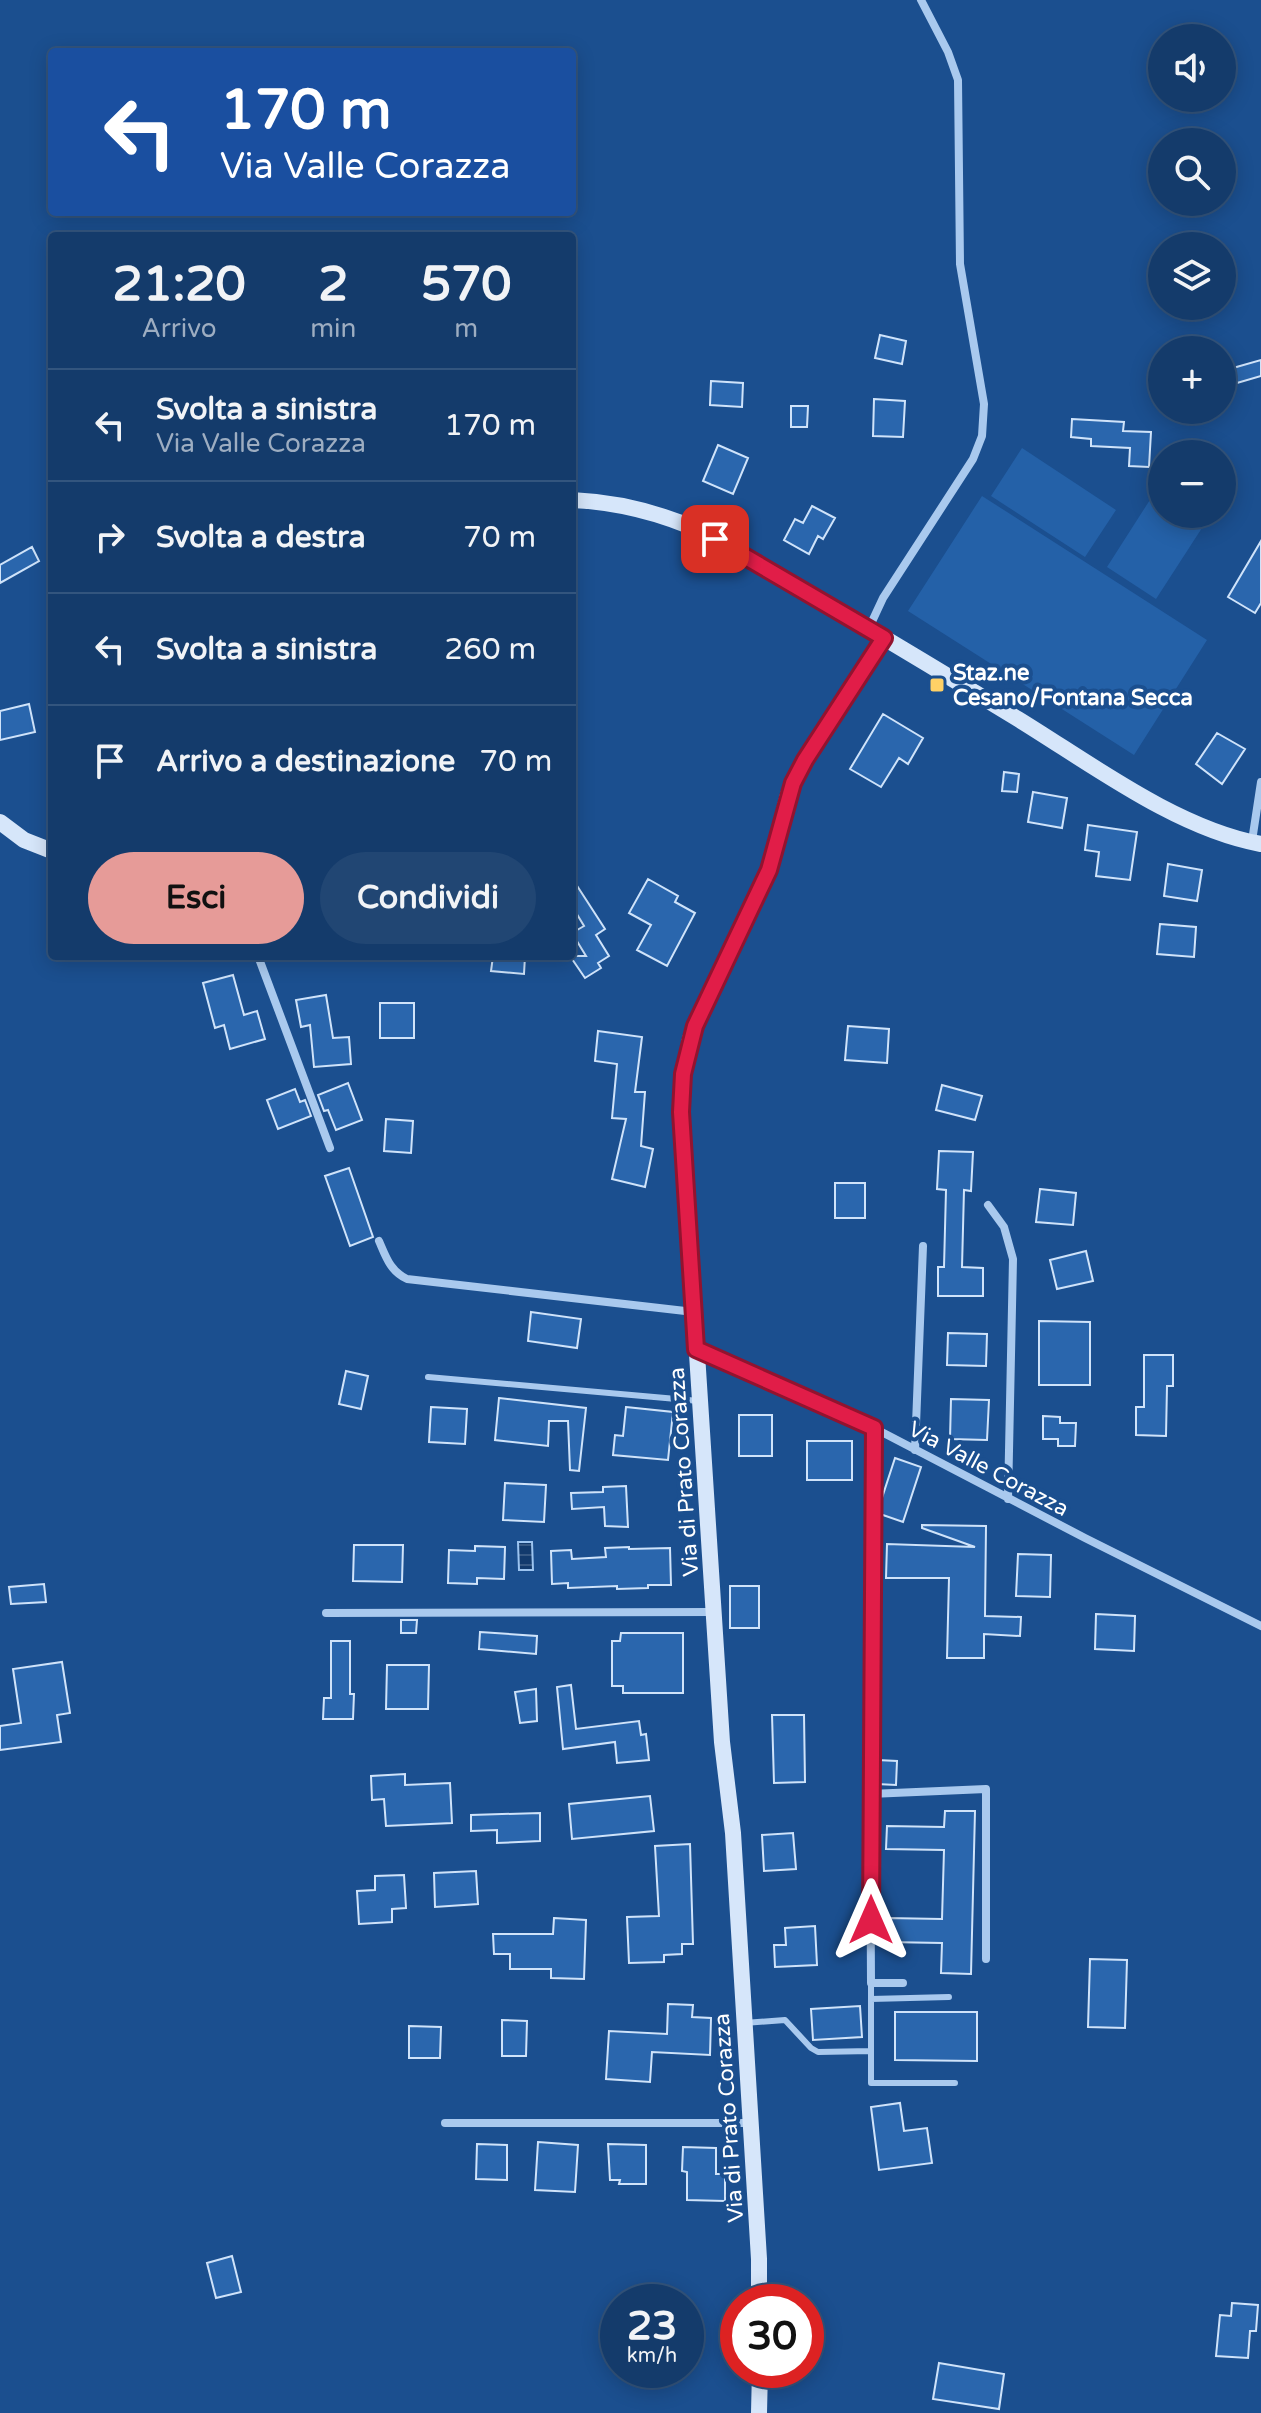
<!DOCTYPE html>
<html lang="it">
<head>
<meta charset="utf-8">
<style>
	:root { --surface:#143b6b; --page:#214673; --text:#f1f3f6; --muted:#9dadc1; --line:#33557e; --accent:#e69b98 }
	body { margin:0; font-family:"Varela Round",sans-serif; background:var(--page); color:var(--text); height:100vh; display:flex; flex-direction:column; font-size:30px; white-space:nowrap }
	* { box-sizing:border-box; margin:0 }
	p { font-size:26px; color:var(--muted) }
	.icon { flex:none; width:44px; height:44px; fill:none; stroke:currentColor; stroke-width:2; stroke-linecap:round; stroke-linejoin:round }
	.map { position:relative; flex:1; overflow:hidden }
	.side { position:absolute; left:48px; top:232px; width:528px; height:728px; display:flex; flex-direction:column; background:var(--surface); border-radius:8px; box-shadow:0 4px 20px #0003,0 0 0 2px var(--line) }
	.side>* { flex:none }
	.guide { position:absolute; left:48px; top:48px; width:528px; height:168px; border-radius:8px; box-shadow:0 4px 20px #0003,0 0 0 2px var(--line); background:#1a4fa0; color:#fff; overflow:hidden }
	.tools { position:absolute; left:1148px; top:24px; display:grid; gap:16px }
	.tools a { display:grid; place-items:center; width:88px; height:88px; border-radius:50%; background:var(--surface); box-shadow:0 4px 20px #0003,0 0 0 2px var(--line); font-size:40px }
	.speed { position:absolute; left:600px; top:2284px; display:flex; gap:16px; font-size:40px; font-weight:700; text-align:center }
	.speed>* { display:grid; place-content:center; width:104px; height:104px; border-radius:50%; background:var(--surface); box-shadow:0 4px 20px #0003,0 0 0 2px var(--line); line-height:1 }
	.speed small { font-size:20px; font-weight:400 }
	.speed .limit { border:12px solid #d22; background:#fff; color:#111 }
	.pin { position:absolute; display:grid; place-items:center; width:68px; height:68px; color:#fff; margin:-34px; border-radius:16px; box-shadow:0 4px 12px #0006 }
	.me { position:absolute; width:88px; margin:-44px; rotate:0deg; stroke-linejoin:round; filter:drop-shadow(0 0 6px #0008) }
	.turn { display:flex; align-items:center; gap:28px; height:168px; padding:0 40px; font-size:36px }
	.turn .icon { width:104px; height:104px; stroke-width:2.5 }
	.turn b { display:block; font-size:56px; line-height:68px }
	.eta { display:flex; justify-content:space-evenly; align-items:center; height:136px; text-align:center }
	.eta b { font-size:48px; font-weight:700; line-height:56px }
	.cta { display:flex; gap:16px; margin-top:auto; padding:16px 40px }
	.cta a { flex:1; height:92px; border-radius:48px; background:var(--accent); color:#111; font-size:32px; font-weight:700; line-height:92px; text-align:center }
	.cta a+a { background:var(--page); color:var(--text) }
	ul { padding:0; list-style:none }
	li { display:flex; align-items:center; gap:24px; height:112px; padding:0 40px; border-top:2px solid var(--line) }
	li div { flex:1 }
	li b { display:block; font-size:30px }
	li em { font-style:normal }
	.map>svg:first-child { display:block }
	.green { fill:#2461a8 }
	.water { fill:url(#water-rules); stroke:#9cc4f0; stroke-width:2 }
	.building { fill:#2a66ad; stroke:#cfe3fa; stroke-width:2 }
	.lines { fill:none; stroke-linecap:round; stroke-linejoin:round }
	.lane { stroke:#a9c9ee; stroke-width:6 }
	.street { stroke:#a9c9ee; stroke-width:8 }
	.secondary { stroke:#d6e6fa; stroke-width:16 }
	.route-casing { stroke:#92132f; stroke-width:20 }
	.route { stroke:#e11d48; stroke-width:14 }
	.poi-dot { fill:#ffd166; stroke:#1b4f8f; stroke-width:3 }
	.labels { text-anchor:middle; stroke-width:8; stroke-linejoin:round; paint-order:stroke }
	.poi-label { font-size:22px; font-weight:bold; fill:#fff; stroke:#1b4f8f; text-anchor:start }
	.street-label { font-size:22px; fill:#fff; stroke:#1b4f8f }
</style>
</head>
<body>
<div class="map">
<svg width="1261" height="2413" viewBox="0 0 1261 2413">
	<defs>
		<pattern id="water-rules" width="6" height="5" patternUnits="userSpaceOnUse" patternTransform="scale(2)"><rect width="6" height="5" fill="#123a6d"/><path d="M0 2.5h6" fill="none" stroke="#365883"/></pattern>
	</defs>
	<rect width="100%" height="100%" fill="#1b4f8f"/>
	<path class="green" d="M1022,448L1116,510L1085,557L991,496Z
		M1162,481V514H1211L1156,599L1107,567Z
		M982,496L1207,640L1134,755L908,611Z"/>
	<path class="water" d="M518,1542H532L533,1570H519Z"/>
	<path class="building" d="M880,335L906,341L902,364L875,358Z
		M1261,360V376L1237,383L1233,368Z
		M711,381L743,383L742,407L710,405Z
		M874,399L905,401L903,437L873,436Z
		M791,406H808L807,427H791Z
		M1072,419L1124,422L1123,431L1151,432L1149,467L1129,466L1130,448L1091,446V439L1071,437Z
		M718,445L748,458L733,494L703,481Z
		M812,506L835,518L823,539L818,536L809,554L784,540L795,519L803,523Z
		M1261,541V603L1255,613L1228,597Z
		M32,547L39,561L0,583V565Z
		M29,704L35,732L0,740V711Z
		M883,714L923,738L908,764L899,758L881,787L850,769Z
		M1217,733L1245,749L1222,784L1196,764Z
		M1004,772L1019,774L1017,792L1002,791Z
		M1033,792L1067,798L1062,828L1028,822Z
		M1088,825L1137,832L1130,880L1096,876L1099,852L1085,850Z
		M1168,864L1202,870L1197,901L1164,896Z
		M572,878L605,929L596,935L609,956L598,963L601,968L585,978L570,956H586L572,933L584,926L572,906Z
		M648,879L678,896L675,902L695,913L667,966L637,950L651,925L629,913Z
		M1160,924L1196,927L1194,957L1157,954Z
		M493,956H525L524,974L491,971Z
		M233,975L244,1015L257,1011L265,1039L230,1049L224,1025L215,1028L203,983Z
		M326,995L333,1038L349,1037L351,1064L314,1067L310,1025L301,1027L296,1000Z
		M380,1003H414V1038H380Z
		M848,1026L889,1029L887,1063L845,1060Z
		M598,1031L642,1037L635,1092H645L641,1146L653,1149L645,1187L612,1179L626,1119L612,1118L617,1064L595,1061Z
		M348,1083L362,1120L336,1130L328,1110L324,1111L318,1095Z
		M942,1085L982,1096L975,1120L936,1110Z
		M295,1089L300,1102L305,1100L311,1116L278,1129L267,1100Z
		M386,1119L413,1121L411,1153L384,1151Z
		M939,1151L973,1152L971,1191L964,1190L962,1267L983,1268V1296H938V1267H944L946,1190L937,1189Z
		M349,1168L373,1237L350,1246L325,1176Z
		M835,1183H865V1218H835Z
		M1040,1189L1076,1193L1073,1225L1036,1222Z
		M1086,1251L1093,1281L1057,1289L1050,1260Z
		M531,1312L581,1319L577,1348L528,1341Z
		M1039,1321L1090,1322V1385H1039Z
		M948,1333L987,1334L986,1366L947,1365Z
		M1144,1355H1173V1386H1167L1166,1436L1136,1435V1407H1144Z
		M346,1371L368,1376L361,1409L339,1404Z
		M499,1398L586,1408L579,1471L570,1470L568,1421H549L548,1446L495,1440Z
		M951,1399L989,1400L987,1440L950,1439Z
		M431,1407L467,1409L465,1444L429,1442Z
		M626,1407L673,1412L668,1460L613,1455L615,1435L623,1436Z
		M739,1415H772V1456H739Z
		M1043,1416L1060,1417V1423H1076L1075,1446H1058V1439H1043Z
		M807,1441H852V1480H807Z
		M895,1458L921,1467L903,1522L880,1514V1504Z
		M505,1483L546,1485L544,1522L503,1520Z
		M626,1486L628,1527L605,1526L604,1507L572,1509L571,1493L603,1492V1487Z
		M922,1525L986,1526L985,1616L1021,1617L1020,1636L984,1634V1658H947L949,1578H886L887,1544L975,1547L922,1528Z
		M354,1545H403L402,1582L353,1581Z
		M475,1546L505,1547L504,1579L477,1578V1584L448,1583L449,1550L475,1551Z
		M629,1547V1549L670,1548L671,1585H648V1588L617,1589V1586L568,1588V1583L552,1584L551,1551L571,1550L572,1559L606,1557L605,1548Z
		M1018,1554L1051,1555L1050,1597L1016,1596Z
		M44,1584L46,1602L11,1604L9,1587Z
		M730,1586H759V1628H730Z
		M1096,1614L1135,1616L1134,1651L1095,1649Z
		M401,1620H417L416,1633H401Z
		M480,1632L537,1636L536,1654L479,1649Z
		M621,1633H683V1693H623V1686H612V1641H620Z
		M331,1641H350V1694H354L353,1719H323L324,1698H331Z
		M62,1662L70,1713L57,1715L61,1742L0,1750V1726L21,1723L13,1669Z
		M387,1665H429L428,1709H386Z
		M571,1685L576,1729L639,1721L641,1735L646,1734L649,1760L617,1763L615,1742L563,1749L557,1687Z
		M536,1689L537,1721L520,1723L515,1692Z
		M772,1715H804L805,1782L774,1783Z
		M877,1760L897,1761L896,1785L877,1784Z
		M405,1774V1785L450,1783L452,1823L386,1826L384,1799L372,1800L371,1776Z
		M650,1796L654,1831L572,1839L569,1804Z
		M945,1811H975L971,1974L941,1973L942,1943L887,1942V1918L942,1919L944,1850L886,1849L887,1826L944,1827Z
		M540,1813V1841L497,1843V1830L471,1831V1815Z
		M793,1833L796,1869L764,1871L762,1835Z
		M690,1844L693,1944H682V1954L664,1955V1962L629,1963L627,1917L659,1916L655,1846Z
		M476,1871L478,1904L435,1907L434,1873Z
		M404,1875L406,1908L392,1909V1922L359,1924L357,1891L375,1890V1876Z
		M554,1918L586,1920L584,1979L551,1978V1969H510V1954H494L493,1934H553Z
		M815,1926L817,1965L775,1967L774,1945H786L785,1928Z
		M1090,1959L1127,1960L1125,2028L1088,2027Z
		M668,2004L693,2005L692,2017L711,2018L710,2055L652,2052L650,2082L606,2079L609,2031L667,2034Z
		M860,2006L862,2037L813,2040L811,2009Z
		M895,2012H977V2061L895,2060Z
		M502,2020L527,2021L526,2056H502Z
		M409,2026L441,2027L440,2058H409Z
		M900,2103L904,2131L927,2128L932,2163L879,2170L871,2107Z
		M538,2142L578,2145L575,2192L535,2190Z
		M477,2144L507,2145V2180L476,2179Z
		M608,2144L646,2145V2184H619L620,2180H610Z
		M683,2147L716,2148V2174H725V2201L687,2200V2172L682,2171Z
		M232,2256L241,2292L216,2298L207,2263Z
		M1232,2303L1258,2305L1256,2331H1250L1248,2358L1216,2356L1220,2315L1231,2316Z
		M939,2363L1004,2374L999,2409L933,2399Z"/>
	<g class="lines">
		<path class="lane" d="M428,1377L699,1401
			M871,1983V2083H955
			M871,1999L949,1997
			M744,2023L785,2020L811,2048L818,2052L871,2051"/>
		<path class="street" d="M869,628L883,598L973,459L982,436L984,404L960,264L958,80L948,52L921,0
			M1252,841L1261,782
			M258,956L330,1148
			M988,1205L1004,1227L1013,1259L1008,1499
			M379,1241C386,1257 390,1271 407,1279L694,1312
			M697,1349L874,1428L1085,1538L1261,1626
			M874,1428L870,1794L871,1983H903
			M915,1450L923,1246
			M326,1613L715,1612
			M870,1794L986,1789V1959
			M445,2123H750"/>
		<path class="secondary" d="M572,500C618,502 661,513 703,532C809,593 914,655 1018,719C1090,763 1177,829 1261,844
			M0,822L24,840L52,851
			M759,2302V2259L733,1833L722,1742L684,1152L681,1112L683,1074L690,1039L700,1013L769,870L788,795L799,771L884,638
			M759,2413L760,2370"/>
	</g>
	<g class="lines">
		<g class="route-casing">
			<path id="route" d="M715,539L884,638L805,760L793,783L769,870L695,1026L683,1074L681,1112L696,1349L874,1428L871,1920"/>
		</g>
		<use href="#route" class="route"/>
	</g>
	<rect class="poi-dot" x="929" y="677" width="16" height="16" rx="4"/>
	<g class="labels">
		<g class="poi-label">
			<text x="953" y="680">Staz.ne<tspan x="953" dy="25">Cesano/Fontana Secca</tspan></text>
		</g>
		<g class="street-label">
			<text transform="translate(989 1468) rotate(28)" y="8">Via Valle Corazza</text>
			<text transform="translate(683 1472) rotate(-94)" y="8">Via di Prato Corazza</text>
			<text transform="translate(728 2118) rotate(-94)" y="8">Via di Prato Corazza</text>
		</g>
	</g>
</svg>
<div class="tools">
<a><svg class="icon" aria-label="sound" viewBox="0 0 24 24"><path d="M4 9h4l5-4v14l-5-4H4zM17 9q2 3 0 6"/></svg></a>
<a><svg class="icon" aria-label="search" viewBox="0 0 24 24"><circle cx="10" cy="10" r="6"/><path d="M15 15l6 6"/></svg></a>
<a><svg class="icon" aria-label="layers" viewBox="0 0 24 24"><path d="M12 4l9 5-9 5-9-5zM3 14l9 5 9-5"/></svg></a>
<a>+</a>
<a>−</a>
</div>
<div class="speed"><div>23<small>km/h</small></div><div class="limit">30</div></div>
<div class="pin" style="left:715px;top:539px;background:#d93025"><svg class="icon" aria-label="arrive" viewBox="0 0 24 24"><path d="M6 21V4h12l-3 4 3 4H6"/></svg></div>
<svg class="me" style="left:871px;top:1920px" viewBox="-20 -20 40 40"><path d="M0-17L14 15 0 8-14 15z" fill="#e11d48" stroke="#fff" stroke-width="4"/></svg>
<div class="guide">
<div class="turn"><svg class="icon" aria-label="left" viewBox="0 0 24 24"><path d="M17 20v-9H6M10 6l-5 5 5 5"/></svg><div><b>170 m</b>Via Valle Corazza</div></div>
</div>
<section class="side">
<div class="eta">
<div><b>21:20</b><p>Arrivo</p></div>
<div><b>2</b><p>min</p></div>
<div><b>570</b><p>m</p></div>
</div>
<ul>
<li><svg class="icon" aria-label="left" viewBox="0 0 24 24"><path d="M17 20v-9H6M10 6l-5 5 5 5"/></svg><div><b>Svolta a sinistra</b><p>Via Valle Corazza</p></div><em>170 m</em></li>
<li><svg class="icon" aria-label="right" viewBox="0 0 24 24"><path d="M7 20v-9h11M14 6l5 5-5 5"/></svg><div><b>Svolta a destra</b></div><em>70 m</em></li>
<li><svg class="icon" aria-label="left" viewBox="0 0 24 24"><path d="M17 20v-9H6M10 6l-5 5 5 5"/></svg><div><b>Svolta a sinistra</b></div><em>260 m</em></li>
<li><svg class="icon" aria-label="arrive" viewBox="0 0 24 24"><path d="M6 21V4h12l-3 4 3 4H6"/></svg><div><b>Arrivo a destinazione</b></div><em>70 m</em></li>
</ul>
<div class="cta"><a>Esci</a><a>Condividi</a></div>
</section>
</div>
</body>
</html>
